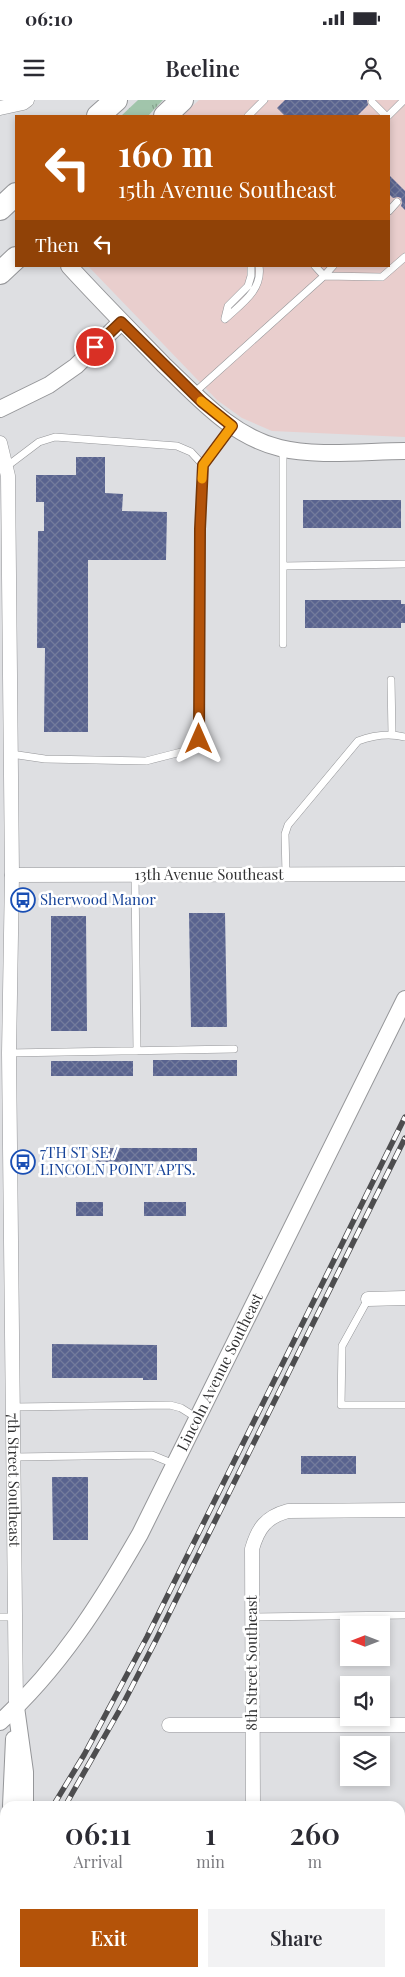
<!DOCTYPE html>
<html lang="en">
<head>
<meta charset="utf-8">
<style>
	:root { --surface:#fff; --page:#f2f2f3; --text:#2b2b33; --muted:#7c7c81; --accent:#b45309 }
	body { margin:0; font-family:"Playfair Display",serif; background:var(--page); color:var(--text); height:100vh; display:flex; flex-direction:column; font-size:19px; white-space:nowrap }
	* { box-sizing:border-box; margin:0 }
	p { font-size:16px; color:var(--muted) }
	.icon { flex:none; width:28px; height:28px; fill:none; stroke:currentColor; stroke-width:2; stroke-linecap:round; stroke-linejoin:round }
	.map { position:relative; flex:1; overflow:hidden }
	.drawer { position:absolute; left:0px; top:1701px; width:405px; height:176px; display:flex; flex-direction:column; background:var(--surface); border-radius:15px 15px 0 0; box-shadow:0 2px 8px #0003 }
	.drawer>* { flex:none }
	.banner { position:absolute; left:15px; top:15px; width:375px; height:152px; border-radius:0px; box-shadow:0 2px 8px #0003; background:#b45309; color:#fff; overflow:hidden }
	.needle { width:32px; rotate:270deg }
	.buttons { position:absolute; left:340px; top:1516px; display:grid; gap:10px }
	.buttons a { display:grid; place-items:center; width:50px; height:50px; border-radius:0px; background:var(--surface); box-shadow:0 2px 8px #0003; font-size:25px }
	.pin { position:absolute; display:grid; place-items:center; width:42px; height:42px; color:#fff; margin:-21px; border:2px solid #fff; border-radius:50%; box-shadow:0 1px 5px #0007 }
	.me { position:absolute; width:55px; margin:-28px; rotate:0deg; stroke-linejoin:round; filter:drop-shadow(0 0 4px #0008) }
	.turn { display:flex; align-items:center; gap:18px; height:105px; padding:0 20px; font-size:22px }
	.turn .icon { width:65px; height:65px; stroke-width:2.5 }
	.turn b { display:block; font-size:35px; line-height:42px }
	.then { display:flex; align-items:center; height:48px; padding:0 20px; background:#0003; gap:10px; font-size:19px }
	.eta { display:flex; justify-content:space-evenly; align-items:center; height:85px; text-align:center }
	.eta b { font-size:30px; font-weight:600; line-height:35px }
	.action { display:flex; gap:10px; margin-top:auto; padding:10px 20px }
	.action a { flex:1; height:58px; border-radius:0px; background:var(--accent); color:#fff; font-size:20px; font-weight:600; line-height:58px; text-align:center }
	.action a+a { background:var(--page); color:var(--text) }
	.status { display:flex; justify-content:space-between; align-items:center; height:35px; padding:0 25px; background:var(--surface); direction:ltr }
	.status svg { height:14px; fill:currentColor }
	header { display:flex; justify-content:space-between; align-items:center; height:65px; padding:0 20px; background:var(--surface); font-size:22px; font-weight:600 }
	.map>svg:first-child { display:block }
	.commercial { fill:#e9cecd }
	.grass { fill:url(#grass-tufts) }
	.building { fill:url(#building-cross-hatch) }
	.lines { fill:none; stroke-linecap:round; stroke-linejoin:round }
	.service-casing { stroke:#959699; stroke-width:8 }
	.minor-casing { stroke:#959699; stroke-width:15 }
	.tertiary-casing { stroke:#959699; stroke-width:18 }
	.trunk-casing { stroke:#959699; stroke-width:24 }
	.service { stroke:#fff; stroke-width:7 }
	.minor { stroke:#fff; stroke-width:14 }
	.tertiary { stroke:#fff; stroke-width:16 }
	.trunk { stroke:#fff; stroke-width:22 }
	.rail-casing { stroke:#4d4d4f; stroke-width:5.5 }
	.rail { stroke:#fff; stroke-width:4; stroke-dasharray:11; stroke-linecap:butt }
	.route-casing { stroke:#753606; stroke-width:12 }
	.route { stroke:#b45309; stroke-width:9 }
	.slow { stroke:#f59e0b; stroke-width:9 }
	.labels { text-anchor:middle; stroke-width:5; stroke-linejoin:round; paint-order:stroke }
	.street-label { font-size:15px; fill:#323233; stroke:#fff }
	.transit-label { font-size:15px; fill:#164399; stroke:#fff; text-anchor:start }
</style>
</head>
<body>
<div class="status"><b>06:10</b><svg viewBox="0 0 49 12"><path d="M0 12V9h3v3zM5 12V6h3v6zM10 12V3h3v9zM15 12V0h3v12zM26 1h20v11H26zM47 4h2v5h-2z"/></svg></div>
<header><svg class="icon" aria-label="menu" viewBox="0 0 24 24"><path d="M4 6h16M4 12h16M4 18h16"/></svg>Beeline<svg class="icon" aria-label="person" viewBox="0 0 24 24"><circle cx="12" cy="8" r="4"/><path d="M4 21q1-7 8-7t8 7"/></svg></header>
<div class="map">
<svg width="405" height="1877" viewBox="0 0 405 1877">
	<defs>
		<pattern id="grass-tufts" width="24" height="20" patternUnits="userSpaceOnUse" patternTransform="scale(1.25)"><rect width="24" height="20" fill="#a1c5ab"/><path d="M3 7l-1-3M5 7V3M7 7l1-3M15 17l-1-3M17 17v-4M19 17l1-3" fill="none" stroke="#84a18c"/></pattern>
		<pattern id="building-cross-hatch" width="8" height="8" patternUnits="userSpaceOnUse" patternTransform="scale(1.25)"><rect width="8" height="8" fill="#59638f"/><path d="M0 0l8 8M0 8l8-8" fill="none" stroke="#737b9c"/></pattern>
	</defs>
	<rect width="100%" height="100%" fill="#dedfe2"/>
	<path class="commercial" d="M199,0H405V337L272,331L242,318L217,300L88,166H389V16H182Z"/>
	<path class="grass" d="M138,0H163L148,16H121Z"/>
	<path class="building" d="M285,0H367L368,5L357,16H285L277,8Z
		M389,75L405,91V110L401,106L402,103L401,98L398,97L393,98L389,94Z
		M76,357H105V393L123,394L122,411L167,412L166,460H88V632H44L45,548H37L38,431H44V402H36V375H76Z
		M303,400H401V428H303Z
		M305,500H401V504H405V523H401V528H305Z
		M189,813H225L227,927H191Z
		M51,816H86L87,931H51Z
		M153,960H237V976H153Z
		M51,961H133V976H51Z
		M96,1048H197V1061L96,1062Z
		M76,1102H103V1116H76Z
		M144,1102H186V1116H144Z
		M52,1244L157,1245V1280H143V1278H52Z
		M301,1356H356V1374H301Z
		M52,1377H88V1440H53Z"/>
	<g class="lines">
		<g class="service-casing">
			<path id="service" d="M372,2L386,16
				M248,16L264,0
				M388,16L404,0
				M389,111L397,102
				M315,166L324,176L333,166
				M225,218L228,206L248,186L251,176V166
				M225,219C241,204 263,190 259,166
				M194,293L324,176L382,177L405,157
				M6,367L39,342L55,337L177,346L191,352L203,365
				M283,466L405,464
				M283,544V349
				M391,580L392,634
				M11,654L45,659L146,661L185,651L199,639L200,429L203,365L232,327
				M286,774L285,734L288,725L358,641C374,635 388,633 405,637
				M135,775L137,951
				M9,953L234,949
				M368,1199L342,1246L341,1305H405
				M13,1307L170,1305L181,1308L197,1318
				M14,1357L152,1355L174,1364
				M0,1517H15
				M252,1517L405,1515
				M400,1726H405"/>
		</g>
		<g class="minor-casing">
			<g id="minor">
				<path d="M0,8L23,3L27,0"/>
				<path id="s1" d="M0,343L8,376L12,775L9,953L16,1607"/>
				<path d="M12,775L405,774"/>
				<path d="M368,1199L405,1198"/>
				<path d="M169,1625H405"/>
				<path d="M253,1706L252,1449C258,1428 266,1417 288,1411L405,1410"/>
				<path d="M400,1838H405"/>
				<path d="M254,1872V1877"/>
			</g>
		</g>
		<g class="tertiary-casing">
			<g id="tertiary">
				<path d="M69,166C100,200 132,232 164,265C199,298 231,336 280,348C315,357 368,351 405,351"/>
				<path d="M0,309L49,285L76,266L121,222"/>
				<path d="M16,1607L25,1672V1706"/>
				<path id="s2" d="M0,1622C59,1569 101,1502 140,1434L405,899"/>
				<path d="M11,1706L14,1639"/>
				<path d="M11,1872V1877"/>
				<path d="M23,1877V1872"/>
			</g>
		</g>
		<g class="trunk-casing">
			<path id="trunk" d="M98,16L116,0
				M165,16L182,0
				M0,109L16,94
				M0,173L16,158"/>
		</g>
		<use href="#service" class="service"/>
		<use href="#minor" class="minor"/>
		<use href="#tertiary" class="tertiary"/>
		<use href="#trunk" class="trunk"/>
		<g class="rail-casing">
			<path id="rail" d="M53,1706L84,1655L147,1537L405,1017
				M65,1706L123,1604L156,1540L405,1038
				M0,1786L5,1779
				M0,1803L5,1796"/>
		</g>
		<use href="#rail" class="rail"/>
	</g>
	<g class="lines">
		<g class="route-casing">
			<path id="route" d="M95,247L121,222L202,302L232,326L203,365L200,429L199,639"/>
		</g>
		<use href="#route" class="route"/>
		<path class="slow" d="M201,301L232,326L203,365L202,379"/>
	</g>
	<defs>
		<g id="bus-ring" transform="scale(1.25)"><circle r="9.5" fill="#fff" stroke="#1a4fb4" stroke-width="1.5"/><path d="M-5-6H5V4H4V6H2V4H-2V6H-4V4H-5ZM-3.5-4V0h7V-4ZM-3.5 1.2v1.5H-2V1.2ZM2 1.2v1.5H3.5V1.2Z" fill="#1a4fb4"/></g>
	</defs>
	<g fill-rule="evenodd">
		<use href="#bus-ring" x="23" y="800"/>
		<use href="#bus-ring" x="23" y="1062"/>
	</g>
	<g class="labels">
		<g class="street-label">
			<text x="209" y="780">13th Avenue Southeast</text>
			<text dy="5" stroke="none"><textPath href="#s2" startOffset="416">Lincoln Avenue Southeast</textPath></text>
			<text dy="5" stroke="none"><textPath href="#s1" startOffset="1038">7th Street Southeast</textPath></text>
			<text transform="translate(252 1563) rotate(-90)" y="5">8th Street Southeast</text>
		</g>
		<g class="transit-label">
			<text x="40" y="805">Sherwood Manor</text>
			<text x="40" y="1058">7TH ST SE /<tspan x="40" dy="17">LINCOLN POINT APTS.</tspan></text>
		</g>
	</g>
</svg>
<div class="buttons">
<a><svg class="needle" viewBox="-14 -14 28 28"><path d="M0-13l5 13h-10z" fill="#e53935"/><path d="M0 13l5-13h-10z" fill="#7c7c81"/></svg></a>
<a><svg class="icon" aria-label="sound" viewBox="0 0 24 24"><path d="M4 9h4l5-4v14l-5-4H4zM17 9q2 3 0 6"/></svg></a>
<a><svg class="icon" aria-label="layers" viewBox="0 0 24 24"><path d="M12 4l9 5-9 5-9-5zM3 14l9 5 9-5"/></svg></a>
</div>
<div class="pin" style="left:95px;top:247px;background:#d93025"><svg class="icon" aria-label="arrive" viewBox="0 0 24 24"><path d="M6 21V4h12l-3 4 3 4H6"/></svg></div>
<svg class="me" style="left:199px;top:639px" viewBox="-20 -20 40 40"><path d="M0-17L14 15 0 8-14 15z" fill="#b45309" stroke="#fff" stroke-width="4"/></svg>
<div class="banner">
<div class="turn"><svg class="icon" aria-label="left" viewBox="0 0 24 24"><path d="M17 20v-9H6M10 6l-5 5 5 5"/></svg><div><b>160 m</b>15th Avenue Southeast</div></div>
<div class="then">Then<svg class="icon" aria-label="left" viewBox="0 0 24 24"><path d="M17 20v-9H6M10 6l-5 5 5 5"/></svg></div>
</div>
<section class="drawer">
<div class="eta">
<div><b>06:11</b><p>Arrival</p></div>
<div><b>1</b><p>min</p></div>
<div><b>260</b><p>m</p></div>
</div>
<div class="action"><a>Exit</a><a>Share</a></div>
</section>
</div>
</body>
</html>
